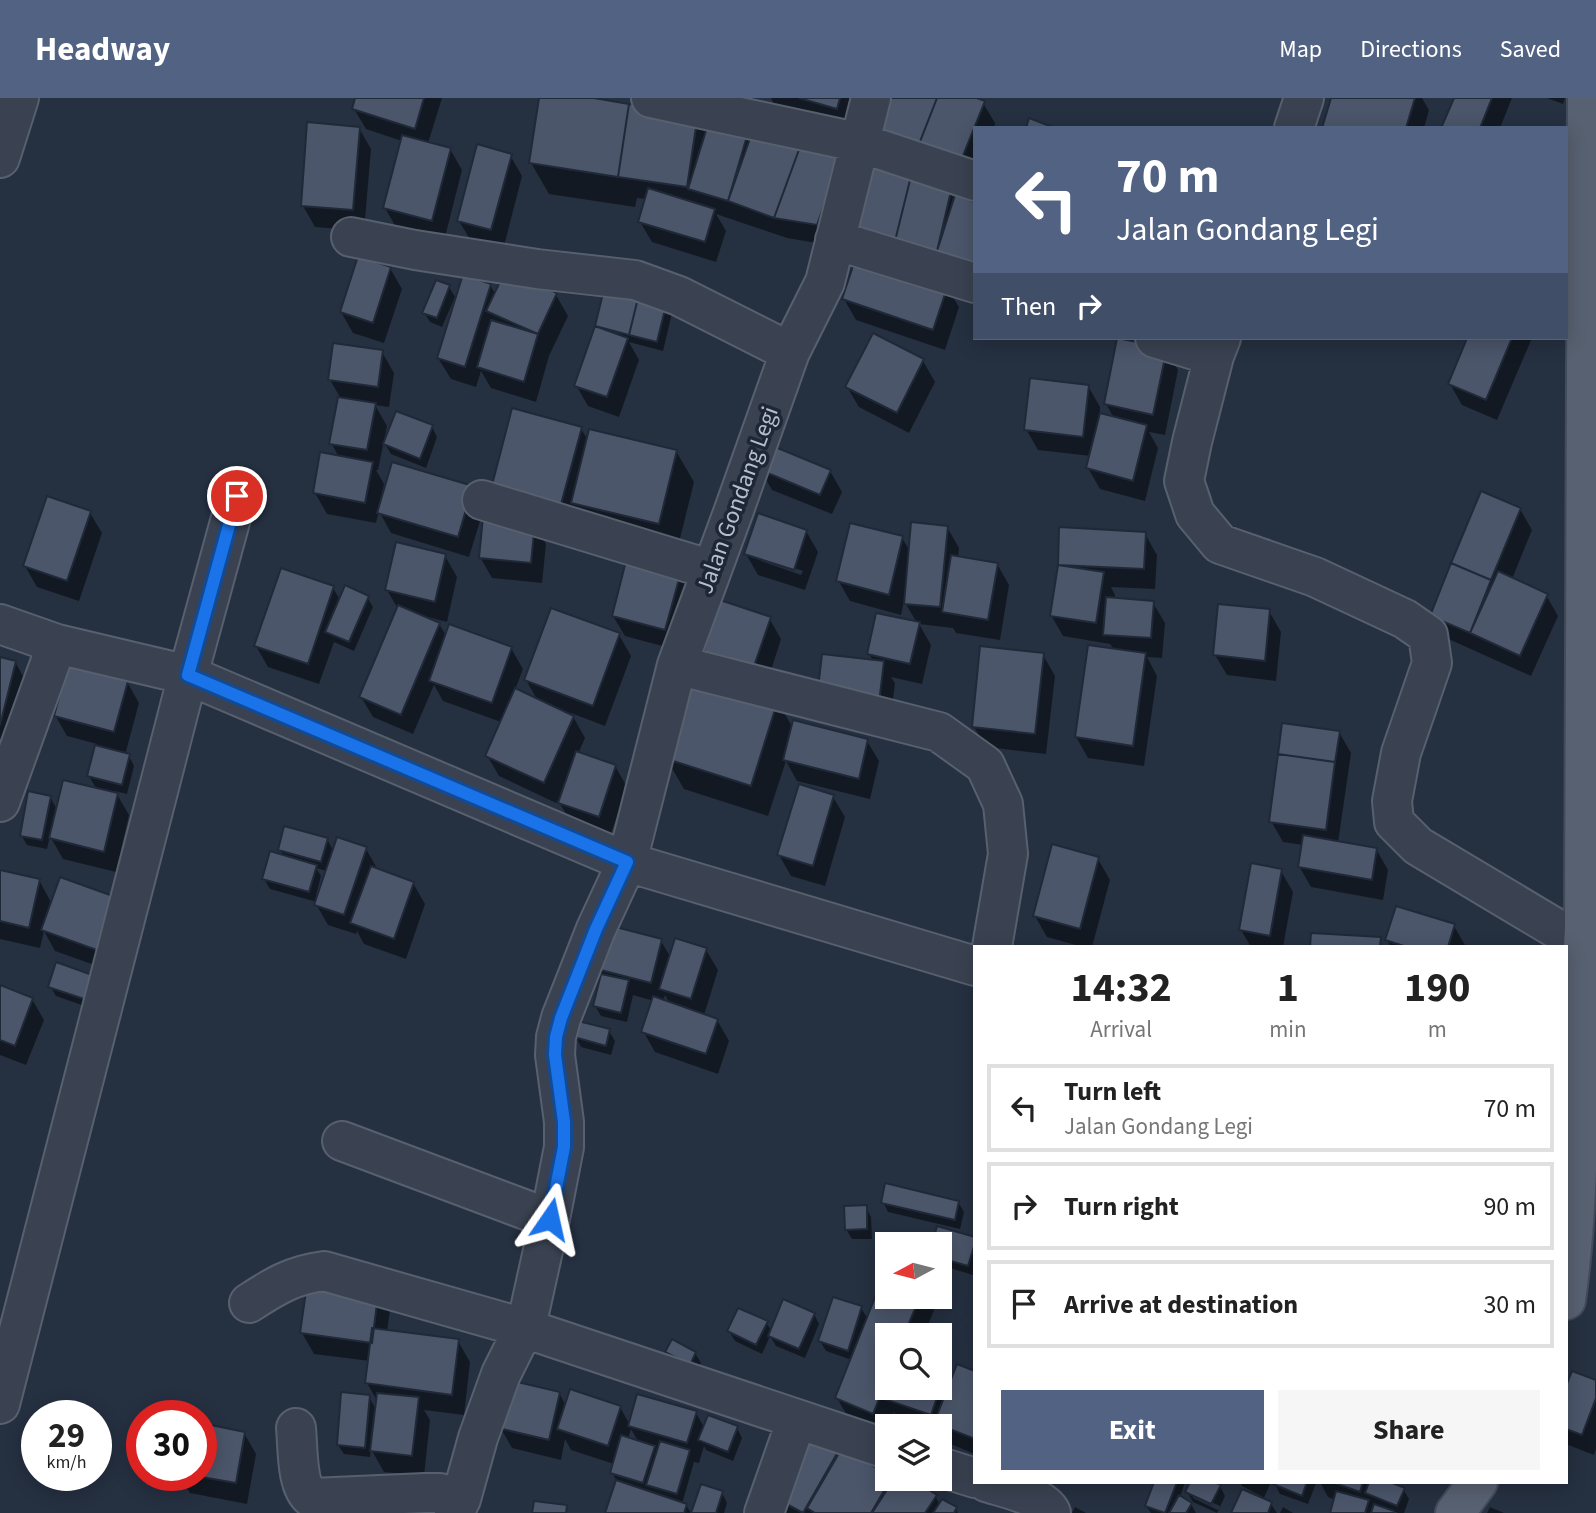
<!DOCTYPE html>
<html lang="en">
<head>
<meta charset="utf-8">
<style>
	:root { --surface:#fff; --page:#f6f6f6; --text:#222; --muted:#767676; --line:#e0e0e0; --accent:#526283 }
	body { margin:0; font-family:"Source Sans 3",sans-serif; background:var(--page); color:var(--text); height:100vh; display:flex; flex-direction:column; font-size:26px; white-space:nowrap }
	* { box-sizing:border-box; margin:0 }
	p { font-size:23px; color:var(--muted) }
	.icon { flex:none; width:38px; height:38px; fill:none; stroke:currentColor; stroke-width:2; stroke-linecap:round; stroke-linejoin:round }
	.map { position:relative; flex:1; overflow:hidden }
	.side { position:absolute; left:973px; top:847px; width:595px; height:539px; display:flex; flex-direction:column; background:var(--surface); border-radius:0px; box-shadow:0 4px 18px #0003 }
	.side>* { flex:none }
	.hud { position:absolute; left:973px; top:28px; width:595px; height:214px; border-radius:0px; box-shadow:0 4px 18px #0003; background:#526283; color:#fff; overflow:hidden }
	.needle { width:46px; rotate:263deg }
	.controls { position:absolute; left:875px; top:1134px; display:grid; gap:14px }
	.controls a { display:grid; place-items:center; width:77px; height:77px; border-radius:0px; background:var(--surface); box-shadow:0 4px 18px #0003; font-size:35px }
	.speed { position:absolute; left:21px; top:1302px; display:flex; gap:14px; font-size:35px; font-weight:700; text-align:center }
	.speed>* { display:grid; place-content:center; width:91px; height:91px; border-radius:50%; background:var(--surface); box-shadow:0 4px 18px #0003; line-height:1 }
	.speed small { font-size:18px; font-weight:400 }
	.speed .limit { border:10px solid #d22; background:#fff; color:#111 }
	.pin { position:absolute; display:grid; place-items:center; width:60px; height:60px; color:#fff; margin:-30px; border:4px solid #fff; border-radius:50%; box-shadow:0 2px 7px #0007 }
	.me { position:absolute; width:77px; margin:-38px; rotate:11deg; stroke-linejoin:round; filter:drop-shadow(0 0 5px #0008) }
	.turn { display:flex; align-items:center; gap:24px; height:147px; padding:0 28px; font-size:32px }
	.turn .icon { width:91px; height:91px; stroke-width:2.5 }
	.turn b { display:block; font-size:49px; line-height:60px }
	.then { display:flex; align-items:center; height:66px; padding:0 28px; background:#0003; gap:14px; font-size:26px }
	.eta { display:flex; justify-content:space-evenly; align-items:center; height:119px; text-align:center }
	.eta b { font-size:42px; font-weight:700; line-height:49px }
	.button { display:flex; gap:14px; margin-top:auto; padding:14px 28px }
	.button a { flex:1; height:80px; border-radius:0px; background:var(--accent); color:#fff; font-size:28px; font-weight:700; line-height:80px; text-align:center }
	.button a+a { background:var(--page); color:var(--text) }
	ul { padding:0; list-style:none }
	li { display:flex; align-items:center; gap:21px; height:88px; margin:0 14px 10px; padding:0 14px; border:4px solid var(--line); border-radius:0px }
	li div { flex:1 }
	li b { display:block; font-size:26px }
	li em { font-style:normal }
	header { display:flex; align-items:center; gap:42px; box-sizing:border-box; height:98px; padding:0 35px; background:var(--accent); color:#fff }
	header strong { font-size:33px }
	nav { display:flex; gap:38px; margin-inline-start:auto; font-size:24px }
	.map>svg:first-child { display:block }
	.shadow { fill:#0007; fill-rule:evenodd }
	.building { fill:#4b566a; stroke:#202938; stroke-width:2 }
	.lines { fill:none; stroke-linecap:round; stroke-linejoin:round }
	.minor-casing { stroke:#57606e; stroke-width:42 }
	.major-casing { stroke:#434b5a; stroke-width:42 }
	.minor { stroke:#3a4251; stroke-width:38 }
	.major { stroke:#586171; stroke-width:38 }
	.route-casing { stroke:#114b97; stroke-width:18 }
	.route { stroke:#1a73e8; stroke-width:12 }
	.labels { text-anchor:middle; stroke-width:7; stroke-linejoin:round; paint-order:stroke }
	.street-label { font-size:24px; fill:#b6bdcb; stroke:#1e2736 }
</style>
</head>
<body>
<header>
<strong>Headway</strong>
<nav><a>Map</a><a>Directions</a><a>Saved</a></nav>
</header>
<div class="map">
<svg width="1596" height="1415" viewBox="0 0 1596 1415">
	<rect width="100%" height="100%" fill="#253041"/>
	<path class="shadow" d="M357,0H442L428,45L450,51L462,72L444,143L397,131L385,110L402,43L366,31L354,11Z
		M541,0H583L696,18L707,35L746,39L750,46L842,55L829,147L787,140L716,116L726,133L716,164L652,144L640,124L646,101L637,100L635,109L549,96L531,65Z
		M771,0H857L848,31L776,10Z
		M972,0L983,5L995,25L994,30H975V78L959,91L965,102L975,106V182L866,154Z
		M1333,0H1422L1429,12L1424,30H1324Z
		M1456,0H1512L1500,30H1443Z
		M1547,0H1565L1563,6Z
		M359,30L371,51L364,133L315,129L303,108Z
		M510,57L522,78L503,152L471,143L459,123Z
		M390,170L402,191L384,245L353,235L341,214Z
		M490,187L496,197H556L568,218L549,258L536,304L491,290L481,273L476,289L451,281L438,260Z
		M946,188L959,209L945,252L856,222L844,201Z
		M449,189L455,199L442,229L430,224L424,214Z
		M666,205L672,215L663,253L629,244L639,262L619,319L588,308L576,287L596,228Z
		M1469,240H1532L1497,322L1462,307L1450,286Z
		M1166,251L1178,272L1165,337L1149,334L1158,350L1145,403L1100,391L1088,370L1091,358L1038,352L1026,331L1088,288L1100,309V317L1114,320L1106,306Z
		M382,254L394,275L389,309L375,307L387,328L378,372H376L384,386L382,396L484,410L469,459L391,435L379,413L376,425L327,416L315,395L339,359L331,345L340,299L330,282Z
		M923,263L935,284L909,335L859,309L847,289Z
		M432,329L437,339L426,370L391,356L385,346Z
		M581,331L588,342L676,353L694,384L676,457L505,408Z
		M760,371L830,373L842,394L832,416L772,392Z
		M1520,411L1532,432L1512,481L1546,497L1558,518L1531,578L1444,539L1431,518Z
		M90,415L102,435L79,503L37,489L25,468Z
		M534,425L546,446L542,485L492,480L480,459Z
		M947,429L959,450L958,460L997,466L1009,487L1000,542L956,535L953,530L919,526L931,547L922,586L891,579L895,585L890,626L831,620L874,564L869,556L917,525L904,503L901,517L850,503L838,482L902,440L910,453Z
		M806,433L818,454L805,492L758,477L746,456ZM761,459L803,473L801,477L761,463Z
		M1145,436L1157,457L1155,491L1111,489L1115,497L1114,501L1153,505L1165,525L1162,560L1147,559L1157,578L1144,668L1088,660L1076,639L1114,552L1110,546L1063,538L1051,517L1060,467Z
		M445,458L457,479L447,524L428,519L427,521L439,526L447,539L511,550L523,571L515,592L538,603L526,582L619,537L631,558L605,628L571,615L585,640L578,656L615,668L627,689L610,738L571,725L558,702L556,705L499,678L487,657L501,624L443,603L434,587L413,636L373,619L361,599L398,511L387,492Z
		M679,475L691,496L677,552L625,538L613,518Z
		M333,490L340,502L367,499L373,509L354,553L334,544L319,586L268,569L256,548Z
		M1269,513L1281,534L1276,583L1227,577L1215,557Z
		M769,520L781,541L765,591L717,575Z
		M1043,557L1055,578L1046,656L986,649L974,629Z
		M0,561L15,564L27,585L11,650L0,647Z
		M127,584L139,605L125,657L129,658L134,668L127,696L115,693L129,717L116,774L63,761L50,738L47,751L27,747L21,737L50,699L58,713L97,692L89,678L97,646L67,638L55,617Z
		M777,603L793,630L867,643L879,663L870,701L797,683L786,663L768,718L684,691L666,660Z
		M1339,634L1351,655L1338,745L1376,751L1388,772L1383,802L1311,789L1299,768L1303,747L1283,744L1271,723Z
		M833,699L845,719L825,788L791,778L779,757Z
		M327,741L334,754L366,751L378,772L413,785L425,806L406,861L364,846L357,833L356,836L328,827L316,806L317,804L270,791L264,781L284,759L280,751ZM316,770L327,773L319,798L316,797L321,778Z
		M1098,761L1110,782L1092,849H1083L1047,839L1035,818Z
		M1281,773L1293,794L1283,849H1251L1241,832Z
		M0,774L39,782L52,806L123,804L117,875L55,853L44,833L40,850L0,841Z
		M1454,828L1466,849H1391L1387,842Z
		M661,843L671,860L706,852L718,872L704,917L717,922L729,943L718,976L655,954L643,933L654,903L633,897L627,924L601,918L595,908L601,886L591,869ZM665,897L670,906L663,904Z
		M57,867L96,912L56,898L50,888Z
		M0,889L32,901L44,922L26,967L0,957Z
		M609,933L615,943L611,957L581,949L576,939Z
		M883,1104H958L964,1114L960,1131L888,1114Z
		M866,1109L871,1119L872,1141H852L846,1131Z
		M939,1130L975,1141V1172L973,1177L940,1167V1146H934Z
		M886,1176L887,1177V1199H926L934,1212L924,1237H887V1290H940V1266L947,1268L954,1280L975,1275V1356L948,1345L943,1337L940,1336V1328H917L898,1322L894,1314L885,1336L849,1321L837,1300L852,1262L826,1253L820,1243L861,1210L868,1221Z
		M309,1181L390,1212L387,1234L458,1243L470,1264L464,1317L424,1312L430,1322L424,1378L384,1374L371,1351L370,1359L344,1356L338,1347L369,1298L376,1312L377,1303L367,1285L370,1263L314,1256L302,1235Z
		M814,1216L819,1226L805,1260L776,1248L770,1238L762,1256L735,1243L729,1233L766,1224L772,1234Z
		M667,1254L695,1255L701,1265L696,1275L673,1264Z
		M1596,1284V1351L1594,1357L1566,1346V1294Z
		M559,1295L566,1308L620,1309L630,1327L696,1315L705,1331L737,1330L742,1340L733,1363L706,1352L704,1348L699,1365L694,1364L682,1406L686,1407L691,1415H606L617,1384L612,1374L614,1366L571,1352L565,1341L561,1362L512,1350L500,1329ZM631,1331L639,1345L628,1341Z
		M244,1335L256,1356L247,1406L190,1395L179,1377H201Z
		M809,1336L843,1352L887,1378V1381H891L893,1385L896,1381H909L935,1398L940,1407L956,1411L958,1415H784Z
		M1156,1384H1185L1180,1399L1191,1406L1196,1415H1151L1146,1408Z
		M1240,1384H1271L1263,1402L1271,1406L1277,1415H1233L1262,1402L1263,1399L1242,1388Z
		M1275,1384H1315L1316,1385L1308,1406L1280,1396L1275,1386Z
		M1320,1384H1386L1403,1391L1409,1401L1404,1415H1398L1391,1412L1393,1415H1332L1335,1402L1328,1399Z
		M1220,1388L1225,1398L1217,1415L1193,1404L1187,1394ZM1193,1396L1220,1408L1218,1412L1193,1400Z
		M722,1395L727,1405L724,1415H693Z
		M1075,1409L1086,1415H1072Z
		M1283,1409L1293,1415H1280Z
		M1490,1409L1504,1415H1487Z"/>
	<path class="building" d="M355,0H424L415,31L352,11Z
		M539,0H594L629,6L618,79L529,65Z
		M799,0H840L837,11Z
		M884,0H937L914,59L868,41Z
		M937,0H977L985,3L956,75L914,59Z
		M1331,0H1415L1406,30H1322Z
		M1454,0H1492L1480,30H1441Z
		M629,6L698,16L687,89L618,79Z
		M1029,20L1055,30H1026Z
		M307,24L360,29L353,112L301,108Z
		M708,26L747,38L728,103L688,91Z
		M754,29L801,46L774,120L728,103Z
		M402,37L451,50L432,123L383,110Z
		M477,46L512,56L491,132L457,123Z
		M801,46L843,53L817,127L774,120Z
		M869,60L913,70L895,143L852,133Z
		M913,70L954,80L937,153L895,143Z
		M648,90L715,111L705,144L638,124Z
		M955,97L975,104V162L973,166L937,153Z
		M857,156L948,187L933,232L842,201Z
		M358,158L391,169L373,225L340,214Z
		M506,171L557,195L538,236L486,213Z
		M463,176L491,186L465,269L437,260Z
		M436,182L450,187L437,220L422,215Z
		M605,187L639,196L629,237L595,228Z
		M639,196L667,203L657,244L629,237Z
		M491,222L538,236L524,284L477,269Z
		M595,228L628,240L607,299L574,288Z
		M873,235L924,261L897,315L845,289Z
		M1117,240L1167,250L1153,317L1104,306Z
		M1467,240H1512L1486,302L1448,286Z
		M333,245L383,252L378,289L328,282Z
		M1030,280L1089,287L1083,339L1024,332Z
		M338,299L376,305L367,352L329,346Z
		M512,310L582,329L561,406L492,387Z
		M396,313L433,327L420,361L383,346Z
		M1100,315L1147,327L1133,383L1086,370Z
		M589,331L677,352L659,426L571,405Z
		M768,346L831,372L820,397L758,371Z
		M320,354L373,364L365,405L313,395Z
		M392,364L473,388L458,439L377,415Z
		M1481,393L1521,410L1491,482L1451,465Z
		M47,398L91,413L67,483L23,468Z
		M758,415L807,432L794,472L744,456Z
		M483,419L535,424L531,465L479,460Z
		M911,424L948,428L940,509L904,506Z
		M850,425L903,438L889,497L836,483Z
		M1059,429L1146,434L1144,471L1058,467Z
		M396,444L446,456L435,504L385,492Z
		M951,457L998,465L988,522L942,514Z
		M627,459L681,474L665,532L612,518Z
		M1451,465L1491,482L1470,535L1430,518Z
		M1058,467L1104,474L1096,525L1050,518Z
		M281,470L334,488L308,566L254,548Z
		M1498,473L1548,496L1520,558L1470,535Z
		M345,487L369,498L349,544L325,534Z
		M1106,499L1154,503L1151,540L1103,537Z
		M720,502L771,519L753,571L703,555Z
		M1218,506L1270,511L1265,563L1213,557Z
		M398,507L440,525L401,617L359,599Z
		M551,510L620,535L593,608L524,582Z
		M876,515L920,524L910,566L867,556Z
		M449,526L512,549L492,605L429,583Z
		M1088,547L1146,555L1133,648L1075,639Z
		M980,548L1044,555L1035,636L972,629Z
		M822,556L884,563L879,605L817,599Z
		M0,559L16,563L0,627Z
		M68,566L128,583L114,634L54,618Z
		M692,574L778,602L751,688L664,660Z
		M515,590L574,618L544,685L485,658Z
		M793,622L868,641L859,681L783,662Z
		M1282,625L1340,633L1335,664L1278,656Z
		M95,647L130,656L122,687L87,678Z
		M576,653L616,667L599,719L558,705Z
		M1278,656L1335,664L1326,732L1269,724Z
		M63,682L118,695L104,754L49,740Z
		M799,686L834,697L813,768L777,757Z
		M28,693L51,698L42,742L20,738Z
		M284,728L328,740L321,764L278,752Z
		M1303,737L1377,750L1372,782L1298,769Z
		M337,739L367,749L344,817L314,807Z
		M1052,746L1099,759L1080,831L1033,818Z
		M270,753L317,767L309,794L262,781Z
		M1251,765L1282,771L1270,838L1239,832Z
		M371,768L414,784L394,841L350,825Z
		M0,772L40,781L29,830L0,823Z
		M60,779L124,802L105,855L41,832Z
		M1396,808L1455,826L1448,849H1407L1385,842Z
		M600,825L662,841L651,885L589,869Z
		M1311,835L1381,839L1380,849H1310Z
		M675,840L707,850L691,901L659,891Z
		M56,864L98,879L90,903L48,889Z
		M601,876L629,882L621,915L593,908Z
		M0,887L33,900L15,948L0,942Z
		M653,898L718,921L706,956L641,934Z
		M578,923L610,931L606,948L574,939Z
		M885,1085L959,1103L955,1122L881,1105Z
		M867,1107V1131L845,1132L844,1108Z
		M937,1128L975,1139V1145L968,1168L940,1160V1146H932Z
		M885,1174L887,1175V1199H920L904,1237H887V1280L873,1316L835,1300Z
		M308,1179L379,1189L372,1245L300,1235Z
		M833,1199L862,1208L848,1253L818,1243Z
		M783,1201L815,1215L799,1251L768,1238Z
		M738,1210L768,1223L756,1247L727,1233Z
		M372,1230L459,1241L452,1297L365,1285Z
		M672,1241L696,1254L690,1267L665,1254Z
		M940,1264L948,1267L931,1317L884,1301L888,1290H940Z
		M957,1266L975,1273V1341L934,1325Z
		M1572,1273L1596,1282V1300L1582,1337L1566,1331V1288Z
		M509,1282L560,1294L549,1342L498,1330Z
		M570,1291L621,1308L608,1348L557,1331Z
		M341,1294L370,1297L365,1350L337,1347Z
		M377,1295L419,1299L412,1358L370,1353Z
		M637,1296L697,1313L687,1345L628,1328Z
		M708,1317L738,1328L728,1354L698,1342Z
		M201,1325L245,1334L236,1385L190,1377H201Z
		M808,1334L839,1352L803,1415L772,1398Z
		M621,1337L655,1348L643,1385L610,1375Z
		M660,1343L690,1352L677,1396L646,1387Z
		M842,1350L887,1376V1381H891L871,1415H815L807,1410Z
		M894,1381H912L937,1397L925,1415H872Z
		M616,1382L687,1406L684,1415H605Z
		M1154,1384H1177L1165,1415L1145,1408Z
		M1190,1384H1215L1221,1387L1211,1406L1185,1394Z
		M1273,1384H1307L1302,1398L1273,1386Z
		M1332,1384H1363L1360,1394Z
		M1369,1384H1390L1405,1390L1397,1408L1365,1395Z
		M701,1386L723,1393L716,1415H691Z
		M1242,1391L1272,1404L1268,1415H1231Z
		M1336,1393L1369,1402L1365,1415H1330Z
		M1179,1397L1192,1405L1186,1415H1169Z
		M942,1401L957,1409L954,1415H933Z
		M534,1403L567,1407L566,1415H532Z
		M1374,1406L1394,1413L1393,1415H1371Z"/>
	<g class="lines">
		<g class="minor-casing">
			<path id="minor" d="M651,0L861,45L975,83
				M1294,30L1304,0
				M0,60L19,0
				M351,139L415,152L537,171L635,182L679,198L790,254
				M835,142L975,185
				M1155,240L1214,258
				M1221,240L1214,258L1192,344L1184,383L1195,416L1220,446L1315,479L1405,521L1428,537L1432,565L1401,655L1392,703L1394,724L1418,748L1562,834
				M482,402L712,472
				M0,526L57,546L188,577L627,764L975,868
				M677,567L939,634L985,667L1003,706L1008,756L992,849
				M0,704L57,546
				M342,1043L550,1121
				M249,1205C275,1188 293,1177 324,1173L524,1230L887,1351
				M0,1306L188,577L237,398
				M296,1330C298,1349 296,1389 312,1400L425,1395H440L461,1401
				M940,1369L975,1380
				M986,1384C1004,1390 1044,1398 1051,1415
				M454,1415L461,1401L478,1340L501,1276L524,1230L530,1211L550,1121L564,1049V1024L555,957L556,939L561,920L596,831L627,764L677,567L734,412L790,254L825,184L871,0
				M764,1415L797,1321"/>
		</g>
		<g class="major-casing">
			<path id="major" d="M1566,1202C1583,1081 1577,953 1584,830L1587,0
				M1455,1415L1478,1384"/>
		</g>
		<use href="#minor" class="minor"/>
		<use href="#major" class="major"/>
	</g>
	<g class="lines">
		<g class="route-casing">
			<path id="route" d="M237,398L188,577L627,764L596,831L561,920L556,939L555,957L564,1024V1049L550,1121"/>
		</g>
		<use href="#route" class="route"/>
	</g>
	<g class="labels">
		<g class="street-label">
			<text transform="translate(737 402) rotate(-70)" y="8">Jalan Gondang Legi</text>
		</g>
	</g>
</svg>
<div class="controls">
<a><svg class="needle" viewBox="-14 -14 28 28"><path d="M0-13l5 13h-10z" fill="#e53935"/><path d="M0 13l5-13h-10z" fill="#767676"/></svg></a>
<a><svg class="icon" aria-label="search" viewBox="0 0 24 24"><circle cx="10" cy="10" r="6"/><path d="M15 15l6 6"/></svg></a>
<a><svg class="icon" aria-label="layers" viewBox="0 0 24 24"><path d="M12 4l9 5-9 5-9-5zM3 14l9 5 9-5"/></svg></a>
</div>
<div class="speed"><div>29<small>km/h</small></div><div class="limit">30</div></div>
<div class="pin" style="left:237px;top:398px;background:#d93025"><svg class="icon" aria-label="arrive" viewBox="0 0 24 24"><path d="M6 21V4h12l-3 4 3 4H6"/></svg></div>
<svg class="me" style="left:550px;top:1121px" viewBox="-20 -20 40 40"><path d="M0-17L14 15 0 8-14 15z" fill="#1a73e8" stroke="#fff" stroke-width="4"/></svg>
<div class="hud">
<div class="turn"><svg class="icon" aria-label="left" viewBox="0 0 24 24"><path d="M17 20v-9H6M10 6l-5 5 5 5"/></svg><div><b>70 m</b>Jalan Gondang Legi</div></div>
<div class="then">Then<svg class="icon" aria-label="right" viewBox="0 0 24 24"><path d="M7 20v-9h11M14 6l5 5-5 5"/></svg></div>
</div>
<section class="side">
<div class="eta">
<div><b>14:32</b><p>Arrival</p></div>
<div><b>1</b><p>min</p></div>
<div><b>190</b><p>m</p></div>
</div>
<ul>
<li><svg class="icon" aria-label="left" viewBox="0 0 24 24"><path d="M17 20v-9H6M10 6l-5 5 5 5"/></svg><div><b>Turn left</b><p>Jalan Gondang Legi</p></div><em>70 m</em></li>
<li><svg class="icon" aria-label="right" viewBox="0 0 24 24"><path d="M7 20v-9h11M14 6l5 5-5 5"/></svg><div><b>Turn right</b></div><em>90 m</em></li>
<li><svg class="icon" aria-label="arrive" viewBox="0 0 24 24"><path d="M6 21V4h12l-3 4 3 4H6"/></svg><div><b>Arrive at destination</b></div><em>30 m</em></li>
</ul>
<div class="button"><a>Exit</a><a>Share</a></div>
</section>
</div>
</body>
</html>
